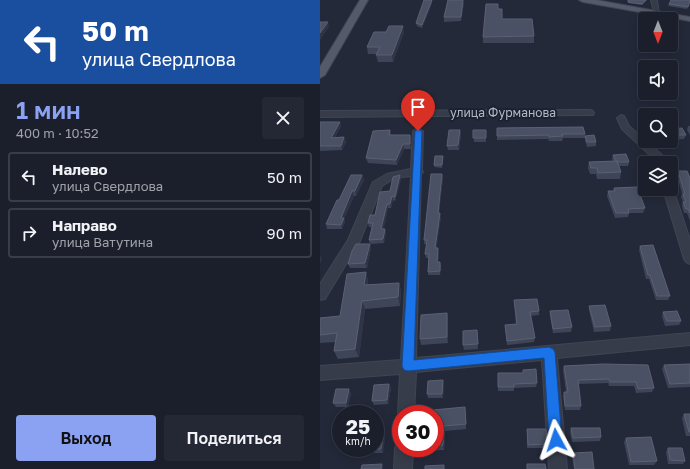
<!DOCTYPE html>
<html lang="ru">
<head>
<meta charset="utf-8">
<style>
	:root { --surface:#1b1f2c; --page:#242734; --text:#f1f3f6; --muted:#a0a2a9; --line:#393d48; --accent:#8ba1f2 }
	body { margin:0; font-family:"Golos Text",sans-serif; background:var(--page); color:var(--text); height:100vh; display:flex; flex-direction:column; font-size:15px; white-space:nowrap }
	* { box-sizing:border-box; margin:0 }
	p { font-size:13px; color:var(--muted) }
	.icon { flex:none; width:22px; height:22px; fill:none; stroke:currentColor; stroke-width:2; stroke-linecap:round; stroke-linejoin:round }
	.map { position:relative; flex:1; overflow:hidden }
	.drawer { display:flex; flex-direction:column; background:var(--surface); width:320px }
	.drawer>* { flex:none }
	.guide { background:#1a4fa0; color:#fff; overflow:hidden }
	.needle { width:26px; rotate:180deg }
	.buttons { position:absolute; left:318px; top:12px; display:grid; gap:8px }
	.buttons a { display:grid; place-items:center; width:40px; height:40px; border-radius:4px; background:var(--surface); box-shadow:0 2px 10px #0003,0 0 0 1px var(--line); font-size:20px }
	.speed { position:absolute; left:12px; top:405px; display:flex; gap:8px; font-size:20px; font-weight:700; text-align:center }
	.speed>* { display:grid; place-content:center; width:52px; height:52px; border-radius:50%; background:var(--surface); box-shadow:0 2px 10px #0003,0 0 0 1px var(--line); line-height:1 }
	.speed small { font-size:10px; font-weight:400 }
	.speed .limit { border:6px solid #d22; background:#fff; color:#111 }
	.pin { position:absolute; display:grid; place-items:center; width:34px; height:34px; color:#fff; margin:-41px -17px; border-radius:50% 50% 50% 0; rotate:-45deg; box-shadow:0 0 4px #0007 }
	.pin .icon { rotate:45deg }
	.me { position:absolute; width:44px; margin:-22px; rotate:355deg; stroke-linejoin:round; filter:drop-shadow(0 0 3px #0008) }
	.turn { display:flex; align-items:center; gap:14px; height:84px; padding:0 16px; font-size:18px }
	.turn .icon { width:52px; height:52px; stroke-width:2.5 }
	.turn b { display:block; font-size:28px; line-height:34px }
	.round { display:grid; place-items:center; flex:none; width:42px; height:42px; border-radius:4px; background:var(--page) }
	.head { display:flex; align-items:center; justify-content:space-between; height:68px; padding:0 16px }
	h1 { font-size:24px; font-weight:600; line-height:30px; color:var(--accent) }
	.action { display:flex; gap:8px; margin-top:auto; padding:8px 16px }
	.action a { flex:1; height:46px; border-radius:4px; background:var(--accent); color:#111; font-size:16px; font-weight:600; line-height:46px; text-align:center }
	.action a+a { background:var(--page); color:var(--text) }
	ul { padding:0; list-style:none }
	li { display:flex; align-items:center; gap:12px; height:50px; margin:0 8px 6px; padding:0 8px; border:2px solid var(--line); border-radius:4px }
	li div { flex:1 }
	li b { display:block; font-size:15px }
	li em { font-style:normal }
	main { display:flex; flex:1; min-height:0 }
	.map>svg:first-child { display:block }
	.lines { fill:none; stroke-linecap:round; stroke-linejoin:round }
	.minor-casing { stroke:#404553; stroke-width:2 }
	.major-casing { stroke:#404553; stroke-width:2 }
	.minor { fill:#373c4a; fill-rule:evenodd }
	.major { fill:#555a6a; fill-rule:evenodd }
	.wall { fill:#3f4558 }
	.shaded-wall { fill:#2f3447 }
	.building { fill:#4b5164; stroke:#5b6173 }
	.route { fill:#1a73e8; stroke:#114b97 }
	.labels { text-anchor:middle; stroke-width:4; stroke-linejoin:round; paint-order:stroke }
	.far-street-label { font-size:12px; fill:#b2b7c6; stroke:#1c212f }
</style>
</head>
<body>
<main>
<section class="drawer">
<div class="guide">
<div class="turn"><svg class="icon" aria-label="left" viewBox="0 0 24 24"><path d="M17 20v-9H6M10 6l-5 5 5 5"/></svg><div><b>50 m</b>улица Свердлова</div></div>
</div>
<div class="head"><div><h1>1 мин</h1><p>400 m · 10:52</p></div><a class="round"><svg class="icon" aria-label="close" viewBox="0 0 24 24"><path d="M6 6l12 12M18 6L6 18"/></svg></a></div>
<ul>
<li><svg class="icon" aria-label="left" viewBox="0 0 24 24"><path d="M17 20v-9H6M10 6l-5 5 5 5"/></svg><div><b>Налево</b><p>улица Свердлова</p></div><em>50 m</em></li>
<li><svg class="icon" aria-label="right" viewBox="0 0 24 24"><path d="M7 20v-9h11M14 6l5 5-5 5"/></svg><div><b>Направо</b><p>улица Ватутина</p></div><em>90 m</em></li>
</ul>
<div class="action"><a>Выход</a><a>Поделиться</a></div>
</section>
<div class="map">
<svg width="370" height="469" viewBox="0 0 370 469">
	<rect width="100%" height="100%" fill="#24293a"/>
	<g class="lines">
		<g class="minor-casing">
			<path id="minor" d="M331,0H337L339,14L334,13Z
				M270,110L273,111L274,113L273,115L0,117V111Z
				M301,115L304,116L309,126L342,155L345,163H335L333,158L302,129L297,118Z
				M98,128L103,131L102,170L103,172L101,174L96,358L370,333V345L237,358L247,469H229L222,360L96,372L94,414H81V420L78,414L80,374L0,380V366L81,360L91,176L75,178L62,186L40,241L5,299L0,300V284L28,240L53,182L67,174L91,169L93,131Z
				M351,186L353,189L370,240V264L366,262L364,259L343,189H351Z
				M81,440V448H93L92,469H74L75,448L78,442Z"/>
		</g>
		<g class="major-casing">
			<path id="major" d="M40,0H48L5,75L0,78V67Z
				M259,0H276L370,17V21L263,2Z"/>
		</g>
		<use href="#minor" class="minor"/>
		<use href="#major" class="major"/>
	</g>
	<path class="wall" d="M112,0V3L102,28L97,26L96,23Z
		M308,0H327L322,5L308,3Z
		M370,0L367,9L348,6L349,4Z
		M144,3L141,21L124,22V17Z
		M178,9L182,19L214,36V43H163V37Z
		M84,32L73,62H58L56,55L57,54H48L47,47Z
		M0,122L21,126L15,137H24L26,142L22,150L0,151Z
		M368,126H370V135L367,130Z
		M177,128L265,134V138H243L242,141H229L228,139L177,140Z
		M351,129L366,135L364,139L351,140Z
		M70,130L71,135H90L91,140V149H84L77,165L48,163L46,158Z
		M140,130L141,134L139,150H128L127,146Z
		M153,130H166V142H154Z
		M265,136L276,142V146L267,147L265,140Z
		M293,155L309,162L308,166H299L301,172L300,179H277L276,174H270L268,168L269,162L293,161L292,159Z
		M123,158L122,168L114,167V165Z
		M358,171L370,178V221L367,213H364L362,206L363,202L361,197L362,194L357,175Z
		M122,174L123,178L119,213L121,217L116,248L119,251L118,262H120L121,266L120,275H108V272L109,258H106L105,254L107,244H104V240Z
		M42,175L44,180L36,196H34L24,219L25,222L22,229H7L6,224L19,200Z
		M80,175L81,179L75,201L73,200L71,208H68L63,229L66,233L64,243L50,244L49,240L52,227H49L48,223L55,215Z
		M294,188L325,208L323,213H309L308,217L295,218L287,196L288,191H293Z
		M320,246L350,296L348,300H336L329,279H326L319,250Z
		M51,248L47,268H30L28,264Z
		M46,272L48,281V285L79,283L81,291L80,306L45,309L39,357L18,359L14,351L15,342L0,343V318L20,316Z
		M194,300L219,311V315L210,316L215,338L214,342L187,345L185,325L196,324Z
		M269,306L291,326L290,331L274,332L269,310Z
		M230,311L252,327L251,332L233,333L230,315Z
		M343,312L361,321L359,325L345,326L342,316Z
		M127,313L128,319V343L101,345L100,339Z
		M157,330L158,349L144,350L143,345Z
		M283,364L334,388L332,392L316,393L314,386H289L288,383L258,384L261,406L260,410H245L243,396L244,392H246L243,370L244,366Z
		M370,364V387L348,388L342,369L344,365Z
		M203,370L217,383L216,387L194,388V391H178V373H203Z
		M69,384L71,388L68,404L54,405L52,401Z
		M124,384L123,398H108L107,394Z
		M31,393L28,407H16L13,403Z
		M146,412V429L125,431L124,450L105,451L104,448H115V414Z
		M364,414H370V436H366L362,418Z
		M251,428L281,437L280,441L252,442L250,432Z
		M207,429L227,444L226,448H207Z
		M65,437L63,453H47L45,450Z
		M306,438L337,461L334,465H309L304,442Z
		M348,448L365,461L363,464H348L346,452Z
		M253,453L274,469H254L252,456Z"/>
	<path class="shaded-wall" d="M112,0V3L102,28V25Z
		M143,0L144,3L141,21V17Z
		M8,22L9,27L0,40V33Z
		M83,26L84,32L73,62L72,55Z
		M20,122L21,126L13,142L11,138Z
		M140,130L141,134L139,150L138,145Z
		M90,135L91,140V149L90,144Z
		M24,137L26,142L22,150L21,146Z
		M83,144L84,149L77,165L76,160Z
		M122,174L123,178L118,217V213Z
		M42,175L44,180L36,196L35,191Z
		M80,175L81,179L75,201V197Z
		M32,191L34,196L24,219L25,222L22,229L21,225V218Z
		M72,196L73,200L71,208L70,204Z
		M67,204L68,208L63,233L61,229Z
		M120,213L121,217L116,252L115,248Z
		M65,229L66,233L64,243L63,239Z
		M50,244L51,248L47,268L45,263Z
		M118,248L119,251L118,266L117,262Z
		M0,255L2,259L0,264Z
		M46,272L48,281L47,294L44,285Z
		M79,283L81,291L80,306L78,297Z
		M42,301L45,309L39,357L35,349Z
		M127,313L128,319V343L127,337Z
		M123,380L124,384L123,398L122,394Z
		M69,384L71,388L68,404L67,400Z
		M29,389L31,393L28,407L26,403Z
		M124,426L125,431L124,450L123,445Z
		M64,433L65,437L63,453L61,449Z
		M62,464L63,467V469H61Z"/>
	<path class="building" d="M104,0H112L102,25L96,23Z
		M128,0H143L141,17H124Z
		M308,0H326L322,4L308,2Z
		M351,0H370V1L368,7L349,4Z
		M166,4H178V9H182V19H212L214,36L163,37Z
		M0,22H8L0,33Z
		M69,26H83L72,55H56L60,47H47L54,32H66Z
		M0,122H20L11,138L24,137L21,146H0Z
		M263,127L265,134H242L243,136L229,137V135L177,136V128Z
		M362,128L366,135H351V129Z
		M70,130L69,135H90V144H83L76,160L46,158L53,131Z
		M129,130H140L138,145L127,146Z
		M153,130H166V138H153Z
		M274,135L276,142H267L265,136Z
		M306,154L309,162H298L297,161H296L293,155Z
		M115,156H123L122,165H114Z
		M297,161L301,172L278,173L277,168H271L269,162Z
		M358,171H367L370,178V213L368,209H366L363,202H366L363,194H365Z
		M111,174H122L118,213H120L115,248H118L117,262H120V271L108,272L109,254H105L107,240H104Z
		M31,175H42L35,191H32L21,218H24L21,225L6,224L17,200H19Z
		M80,175L75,197L72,196L70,204H67L61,229H65L63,239L49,240L53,223H48L50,215H55L60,192L70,191L73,177Z
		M317,187L325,208L308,209L309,213H296L288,191H295L294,188Z
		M36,244H50L45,263L28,264L32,251Z
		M333,245L350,296H337L330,275H328L320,246Z
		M46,272L44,285L79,283L78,297L42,301L35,349L14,351L17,333L0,335V318L20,316L27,274Z
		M217,299L219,311L210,312L215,338L187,341L185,325L197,324L194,300Z
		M285,305L291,326L275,327L269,306Z
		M248,310L252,327L233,329L230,311Z
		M357,311L361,321H347L343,312Z
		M127,313V337L100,339L101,315Z
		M157,330L158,344L143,345V331Z
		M283,364L328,365L334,388L318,389L316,382H290L289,379L258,380L261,406H245L244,392H248L244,366Z
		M370,364V383L350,384L344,365Z
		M216,369L217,383L194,384V387H178V373H203V370Z
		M123,380L122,394H107L108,381Z
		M69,384L67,400L52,401L54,385Z
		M16,389H29L26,403H13Z
		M145,407L146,424L124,426L123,445L115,446V414H102V411Z
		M364,414H370V432H369Z
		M251,428H280L281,437L253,438Z
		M207,429H226L227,444L208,445Z
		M55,433H64L61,449L45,450V448H55Z
		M331,437L337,461L311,462L306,438Z
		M348,448H362L365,461L350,460Z
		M272,452L274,469H255L253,453Z
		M62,464L61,469H41L42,465Z
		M207,464H225L226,469H207Z
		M124,465V469H105V466Z"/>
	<path class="route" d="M98,129L102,131L94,360L229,347L233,349L235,352L242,440L241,444L236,446L231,444L229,440L224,358L88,371L84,370L82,366L95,131Z"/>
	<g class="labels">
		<g class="far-street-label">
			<text x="183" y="117">улица Фурманова</text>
		</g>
	</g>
</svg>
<div class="buttons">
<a><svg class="needle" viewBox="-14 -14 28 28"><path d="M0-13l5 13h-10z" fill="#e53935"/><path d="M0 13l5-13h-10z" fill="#a0a2a9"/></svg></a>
<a><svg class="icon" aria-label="sound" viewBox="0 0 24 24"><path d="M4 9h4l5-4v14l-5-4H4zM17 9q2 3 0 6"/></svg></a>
<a><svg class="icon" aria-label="search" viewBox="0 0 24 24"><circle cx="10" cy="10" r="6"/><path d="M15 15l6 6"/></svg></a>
<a><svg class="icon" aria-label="layers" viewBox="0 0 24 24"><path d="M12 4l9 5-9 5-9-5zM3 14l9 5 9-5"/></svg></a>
</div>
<div class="speed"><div>25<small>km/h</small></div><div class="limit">30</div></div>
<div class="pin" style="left:98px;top:131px;background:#d93025"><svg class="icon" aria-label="arrive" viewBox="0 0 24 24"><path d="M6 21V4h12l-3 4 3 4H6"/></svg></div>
<svg class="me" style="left:236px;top:440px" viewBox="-20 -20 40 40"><path d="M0-17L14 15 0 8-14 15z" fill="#1a73e8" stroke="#fff" stroke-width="4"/></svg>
</div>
</main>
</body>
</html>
